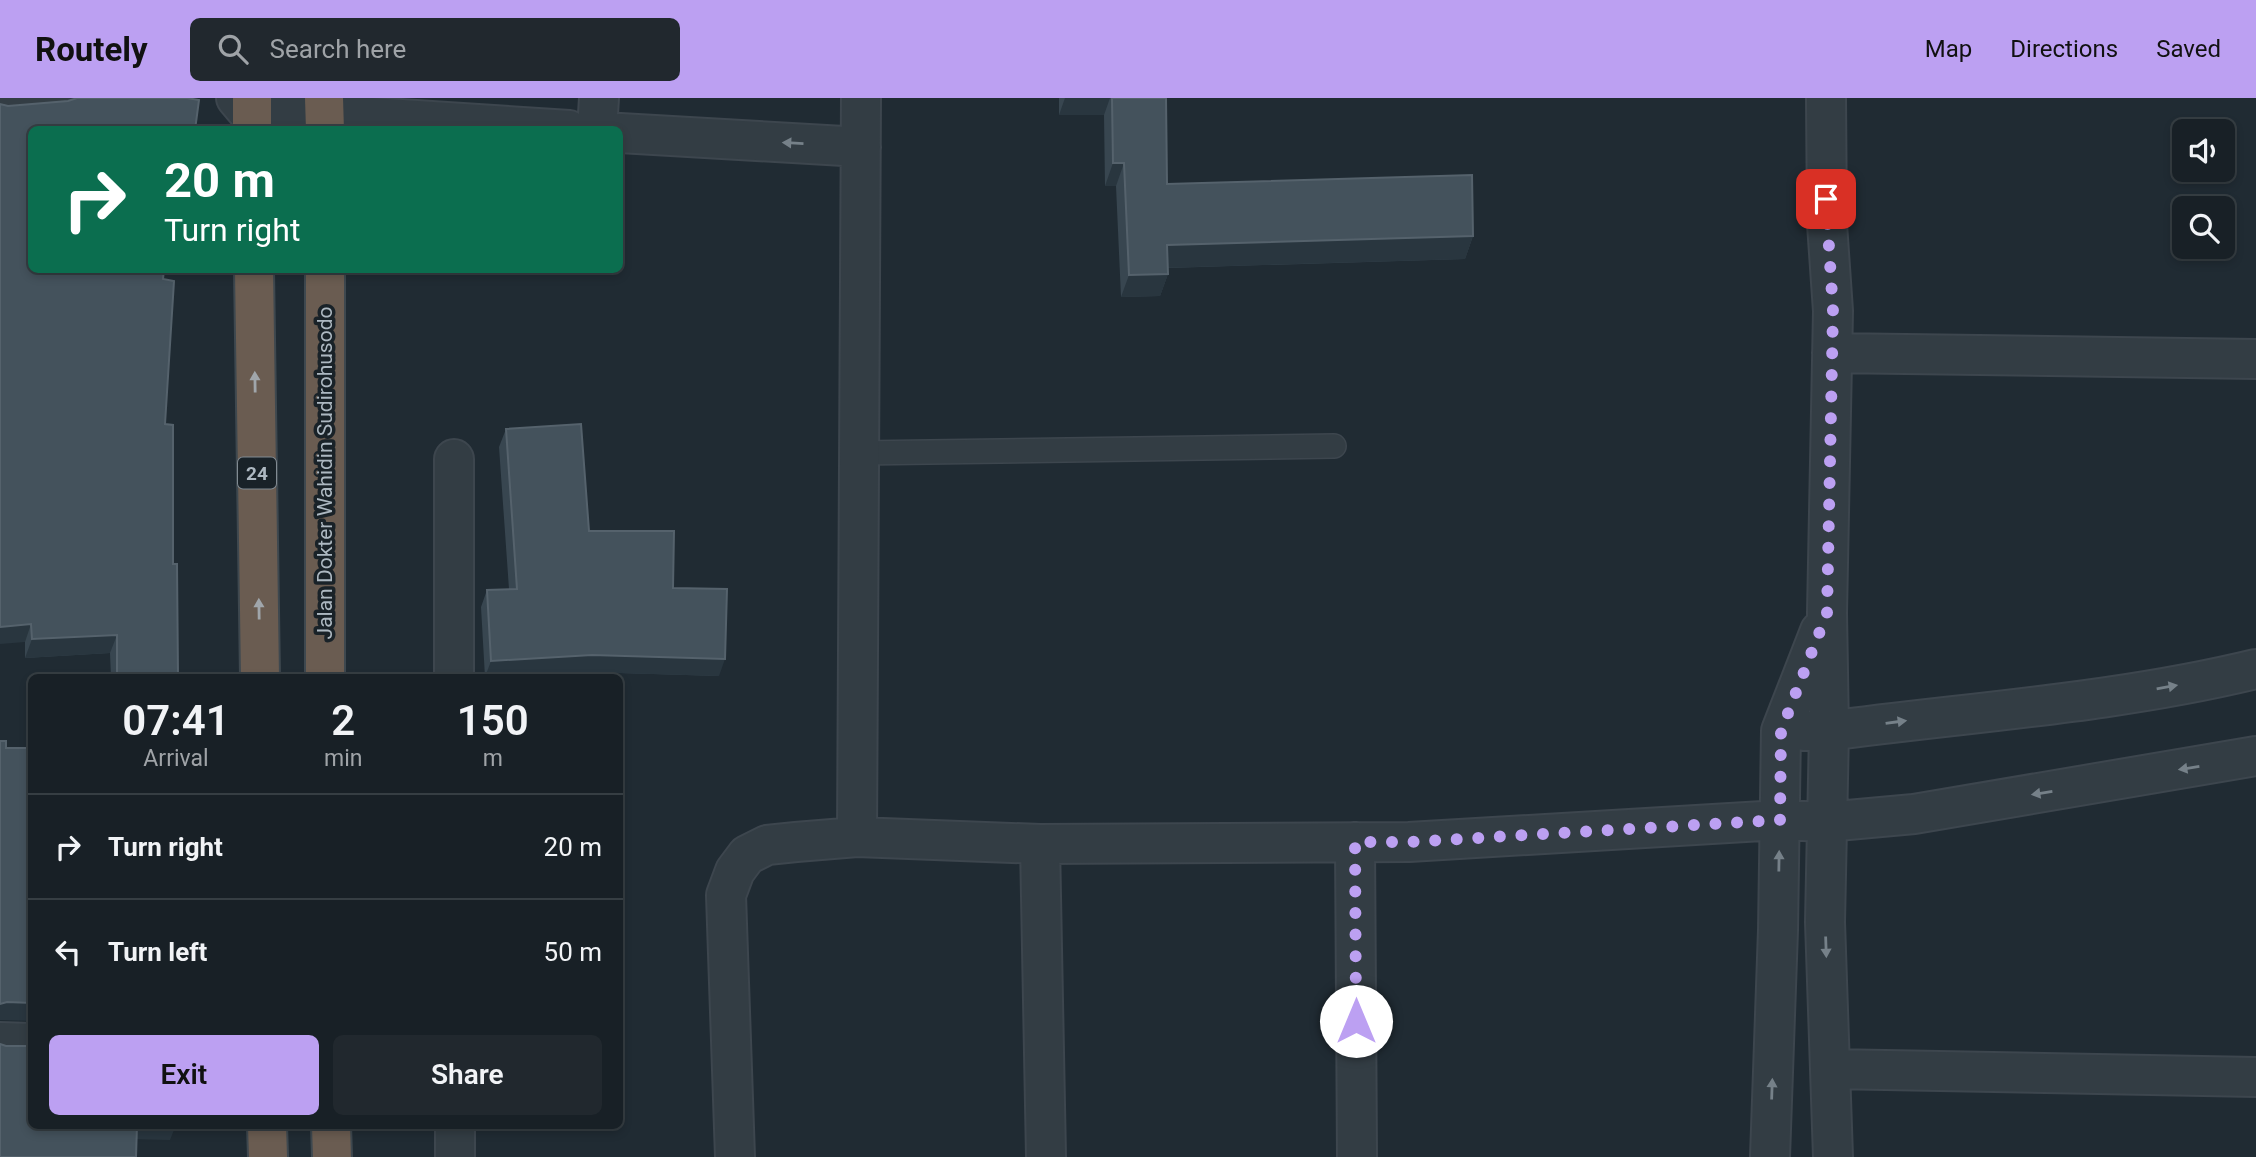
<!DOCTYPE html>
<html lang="en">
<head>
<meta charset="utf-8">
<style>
	:root { --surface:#182026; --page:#21282e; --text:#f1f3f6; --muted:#9fa3a7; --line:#363e43; --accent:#bca0f2 }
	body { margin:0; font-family:Roboto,sans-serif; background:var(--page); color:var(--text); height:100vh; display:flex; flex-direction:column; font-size:26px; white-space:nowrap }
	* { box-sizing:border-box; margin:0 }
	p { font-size:23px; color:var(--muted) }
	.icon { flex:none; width:38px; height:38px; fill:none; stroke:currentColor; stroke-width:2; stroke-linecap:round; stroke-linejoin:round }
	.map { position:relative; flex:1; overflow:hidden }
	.side { position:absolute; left:28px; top:576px; width:595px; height:455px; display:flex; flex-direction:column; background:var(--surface); border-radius:10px; box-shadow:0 4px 10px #0003,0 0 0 2px var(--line) }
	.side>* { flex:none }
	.top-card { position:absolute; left:28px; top:28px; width:595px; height:147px; border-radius:10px; box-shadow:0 4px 10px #0003,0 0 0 2px var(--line); background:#0b6e4f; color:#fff; overflow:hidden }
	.tools { position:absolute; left:2172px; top:21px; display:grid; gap:14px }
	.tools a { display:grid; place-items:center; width:63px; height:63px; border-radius:10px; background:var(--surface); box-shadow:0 4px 10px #0003,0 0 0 2px var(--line); font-size:35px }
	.pin { position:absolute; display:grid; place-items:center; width:60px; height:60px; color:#fff; margin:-30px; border-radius:14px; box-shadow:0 4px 10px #0006 }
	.me { position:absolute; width:77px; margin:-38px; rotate:0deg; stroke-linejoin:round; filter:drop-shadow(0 0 5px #0008) }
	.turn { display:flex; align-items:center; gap:24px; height:147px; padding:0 21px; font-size:32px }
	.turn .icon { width:91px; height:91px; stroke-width:2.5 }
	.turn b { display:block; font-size:49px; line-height:60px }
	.eta { display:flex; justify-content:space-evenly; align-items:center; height:119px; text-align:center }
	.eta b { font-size:42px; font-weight:600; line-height:49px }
	.cta { display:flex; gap:14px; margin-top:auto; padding:14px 21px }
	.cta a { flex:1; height:80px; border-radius:10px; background:var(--accent); color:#111; font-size:28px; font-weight:600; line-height:80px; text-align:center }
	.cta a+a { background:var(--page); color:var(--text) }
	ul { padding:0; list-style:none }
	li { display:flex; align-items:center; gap:21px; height:105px; padding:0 21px; border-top:2px solid var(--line) }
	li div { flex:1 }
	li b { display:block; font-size:26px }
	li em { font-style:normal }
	header { display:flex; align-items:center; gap:42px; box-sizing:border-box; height:98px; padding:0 35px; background:var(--accent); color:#111 }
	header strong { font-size:33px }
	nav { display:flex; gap:38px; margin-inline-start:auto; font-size:24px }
	.search { width:490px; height:63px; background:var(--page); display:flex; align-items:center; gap:18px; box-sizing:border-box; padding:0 24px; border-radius:10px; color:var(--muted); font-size:26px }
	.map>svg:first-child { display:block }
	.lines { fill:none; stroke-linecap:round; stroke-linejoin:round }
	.lane-casing { stroke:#3d464e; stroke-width:26 }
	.street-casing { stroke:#3d464e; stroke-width:42 }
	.highway-casing { stroke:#3e484f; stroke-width:42 }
	.lane { stroke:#333d44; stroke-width:23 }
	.street { stroke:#333d44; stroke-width:38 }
	.highway { stroke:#6a5c51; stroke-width:38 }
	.wall { fill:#384650 }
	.shaded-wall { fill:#29363f }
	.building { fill:#44525c; stroke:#55626c; stroke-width:2 }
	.oneway { fill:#768189 }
	.oneway2 { fill:#a0a6ab }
	.route { stroke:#bca0f2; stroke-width:12; stroke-dasharray:0 21.6 }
	.labels { text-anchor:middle; stroke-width:7; stroke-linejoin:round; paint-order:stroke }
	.shield { fill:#192228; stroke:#818b93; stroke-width:2 }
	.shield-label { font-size:19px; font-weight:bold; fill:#adb8c1 }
	.street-label { font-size:21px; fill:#adb8c1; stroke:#192228 }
</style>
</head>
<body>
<header>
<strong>Routely</strong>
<div class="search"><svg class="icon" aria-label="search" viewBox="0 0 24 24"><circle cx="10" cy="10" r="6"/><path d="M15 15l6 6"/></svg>Search here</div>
<nav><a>Map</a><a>Directions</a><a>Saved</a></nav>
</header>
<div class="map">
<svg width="2256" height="1059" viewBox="0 0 2256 1059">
	<rect width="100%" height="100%" fill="#202b33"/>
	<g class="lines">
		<g class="lane-casing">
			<path id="lane" d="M859,355L1334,348"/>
		</g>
		<g class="street-casing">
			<path id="street" d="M236,0L252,19L325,16L569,32
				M1826,0L1827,126L1833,213L1827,515L1829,633L1825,824L1833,1059
				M0,4L59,0
				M597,32L599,0
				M620,35L861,49
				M1832,255L2256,261
				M454,361V579
				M1804,633H1829C1971,614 2116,605 2256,571
				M857,739L861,0
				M1355,744L1357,1059
				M1040,746L1046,1059
				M0,944L32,945
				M1831,971L2256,979
				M455,1027V1059
				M735,1059L726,797L735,773L747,757L767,747L796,744L857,739L1040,746L1409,744L1780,722L1826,724L1914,716L2256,658
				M1770,1059L1778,832L1781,633L1820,533"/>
		</g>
		<g class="highway-casing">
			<path id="highway" d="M324,0L325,32
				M252,32V0
				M254,172L260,579
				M325,172V579
				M267,1027L268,1059
				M331,1027L332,1059"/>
		</g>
		<use href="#lane" class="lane"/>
		<use href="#street" class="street"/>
		<use href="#highway" class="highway"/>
	</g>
	<path class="wall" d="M1059,0H1166L1167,86L1473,138L1465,161L1168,170V176L1160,198L1121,199L1116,88H1105L1104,17H1059Z
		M32,32L163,181L165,326L178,579H111L110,555L25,560V544Z
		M506,331L589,433L673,490L719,578L586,574L506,579H485L481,509L487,492L509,491L499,349Z"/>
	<path class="shaded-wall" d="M1065,0H1110L1104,17H1059Z
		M1113,65H1124L1116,88H1105Z
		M1473,138L1465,161L1159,170L1167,147Z
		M1168,176L1160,198L1121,199L1129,177Z
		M31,526L25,544L0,546V529Z
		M117,537L110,555L25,560L32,541Z
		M592,557L725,561L719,578L586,574L506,579H485L491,563Z
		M7,904L32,905V923L0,922V906Z
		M135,1027H176L170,1042L130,1041Z"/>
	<path class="building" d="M77,0H187L199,2L195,32H32V172H164L163,181L174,183L165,326L173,327V466H177L178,579H117V537L32,541L31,526L0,529V6L8,8L68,3Z
		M1112,0H1166L1167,86L1472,77L1473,138L1167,147L1168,176L1129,177L1124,65H1113Z
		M581,326L589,433H674L673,490L727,491L725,561L592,557L491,563L487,492L517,491L506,331Z
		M0,643H6V650H32V905L7,904L0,906Z
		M0,946L6,948H32V1027H137L136,1059H0Z"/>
	<defs><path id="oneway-solid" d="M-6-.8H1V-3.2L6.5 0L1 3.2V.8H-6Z" transform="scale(1.75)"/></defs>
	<g class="oneway">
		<use href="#oneway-solid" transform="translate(793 45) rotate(-177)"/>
		<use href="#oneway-solid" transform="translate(2167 589) rotate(-10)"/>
		<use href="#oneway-solid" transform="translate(1896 624) rotate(-8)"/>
		<use href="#oneway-solid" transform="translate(2189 670) rotate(171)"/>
		<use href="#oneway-solid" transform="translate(2042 695) rotate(171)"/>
		<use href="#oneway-solid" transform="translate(1779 763) rotate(-89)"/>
		<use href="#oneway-solid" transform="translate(1826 849) rotate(88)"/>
		<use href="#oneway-solid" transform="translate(1772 991) rotate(-88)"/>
	</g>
	<g class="oneway2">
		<use href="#oneway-solid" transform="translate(255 284) rotate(-91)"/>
		<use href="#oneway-solid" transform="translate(259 511) rotate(-91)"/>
	</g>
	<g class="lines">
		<path class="route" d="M1356,923L1355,744H1409L1780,722L1781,633L1827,515L1833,213L1826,101"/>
	</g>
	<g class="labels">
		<rect class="shield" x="238" y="359.5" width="38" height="31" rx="5"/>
		<g class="shield-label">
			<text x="257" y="382">24</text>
		</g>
		<g class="street-label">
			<text transform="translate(325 375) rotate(-90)" y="7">Jalan Dokter Wahidin Sudirohusodo</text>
		</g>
	</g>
</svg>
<div class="tools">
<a><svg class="icon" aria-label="sound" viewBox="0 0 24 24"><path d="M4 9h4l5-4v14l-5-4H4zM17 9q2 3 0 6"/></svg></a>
<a><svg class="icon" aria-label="search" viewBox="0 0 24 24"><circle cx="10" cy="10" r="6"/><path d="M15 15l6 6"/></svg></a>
</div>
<div class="pin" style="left:1826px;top:101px;background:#d93025"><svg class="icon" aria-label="arrive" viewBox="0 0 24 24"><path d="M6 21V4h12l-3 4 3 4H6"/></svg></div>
<svg class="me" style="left:1356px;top:923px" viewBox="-20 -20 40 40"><circle r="19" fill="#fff"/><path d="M0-13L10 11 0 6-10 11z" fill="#bca0f2"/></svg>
<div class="top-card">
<div class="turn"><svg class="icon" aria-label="right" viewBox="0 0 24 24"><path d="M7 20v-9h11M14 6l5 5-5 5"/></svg><div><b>20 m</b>Turn right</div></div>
</div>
<section class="side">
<div class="eta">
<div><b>07:41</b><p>Arrival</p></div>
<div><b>2</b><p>min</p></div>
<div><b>150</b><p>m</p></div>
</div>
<ul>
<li><svg class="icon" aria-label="right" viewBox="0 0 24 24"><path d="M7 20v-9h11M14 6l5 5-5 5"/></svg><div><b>Turn right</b></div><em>20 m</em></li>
<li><svg class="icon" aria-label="left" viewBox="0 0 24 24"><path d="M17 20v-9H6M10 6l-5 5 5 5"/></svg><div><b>Turn left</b></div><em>50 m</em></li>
</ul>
<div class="cta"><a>Exit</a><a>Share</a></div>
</section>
</div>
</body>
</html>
